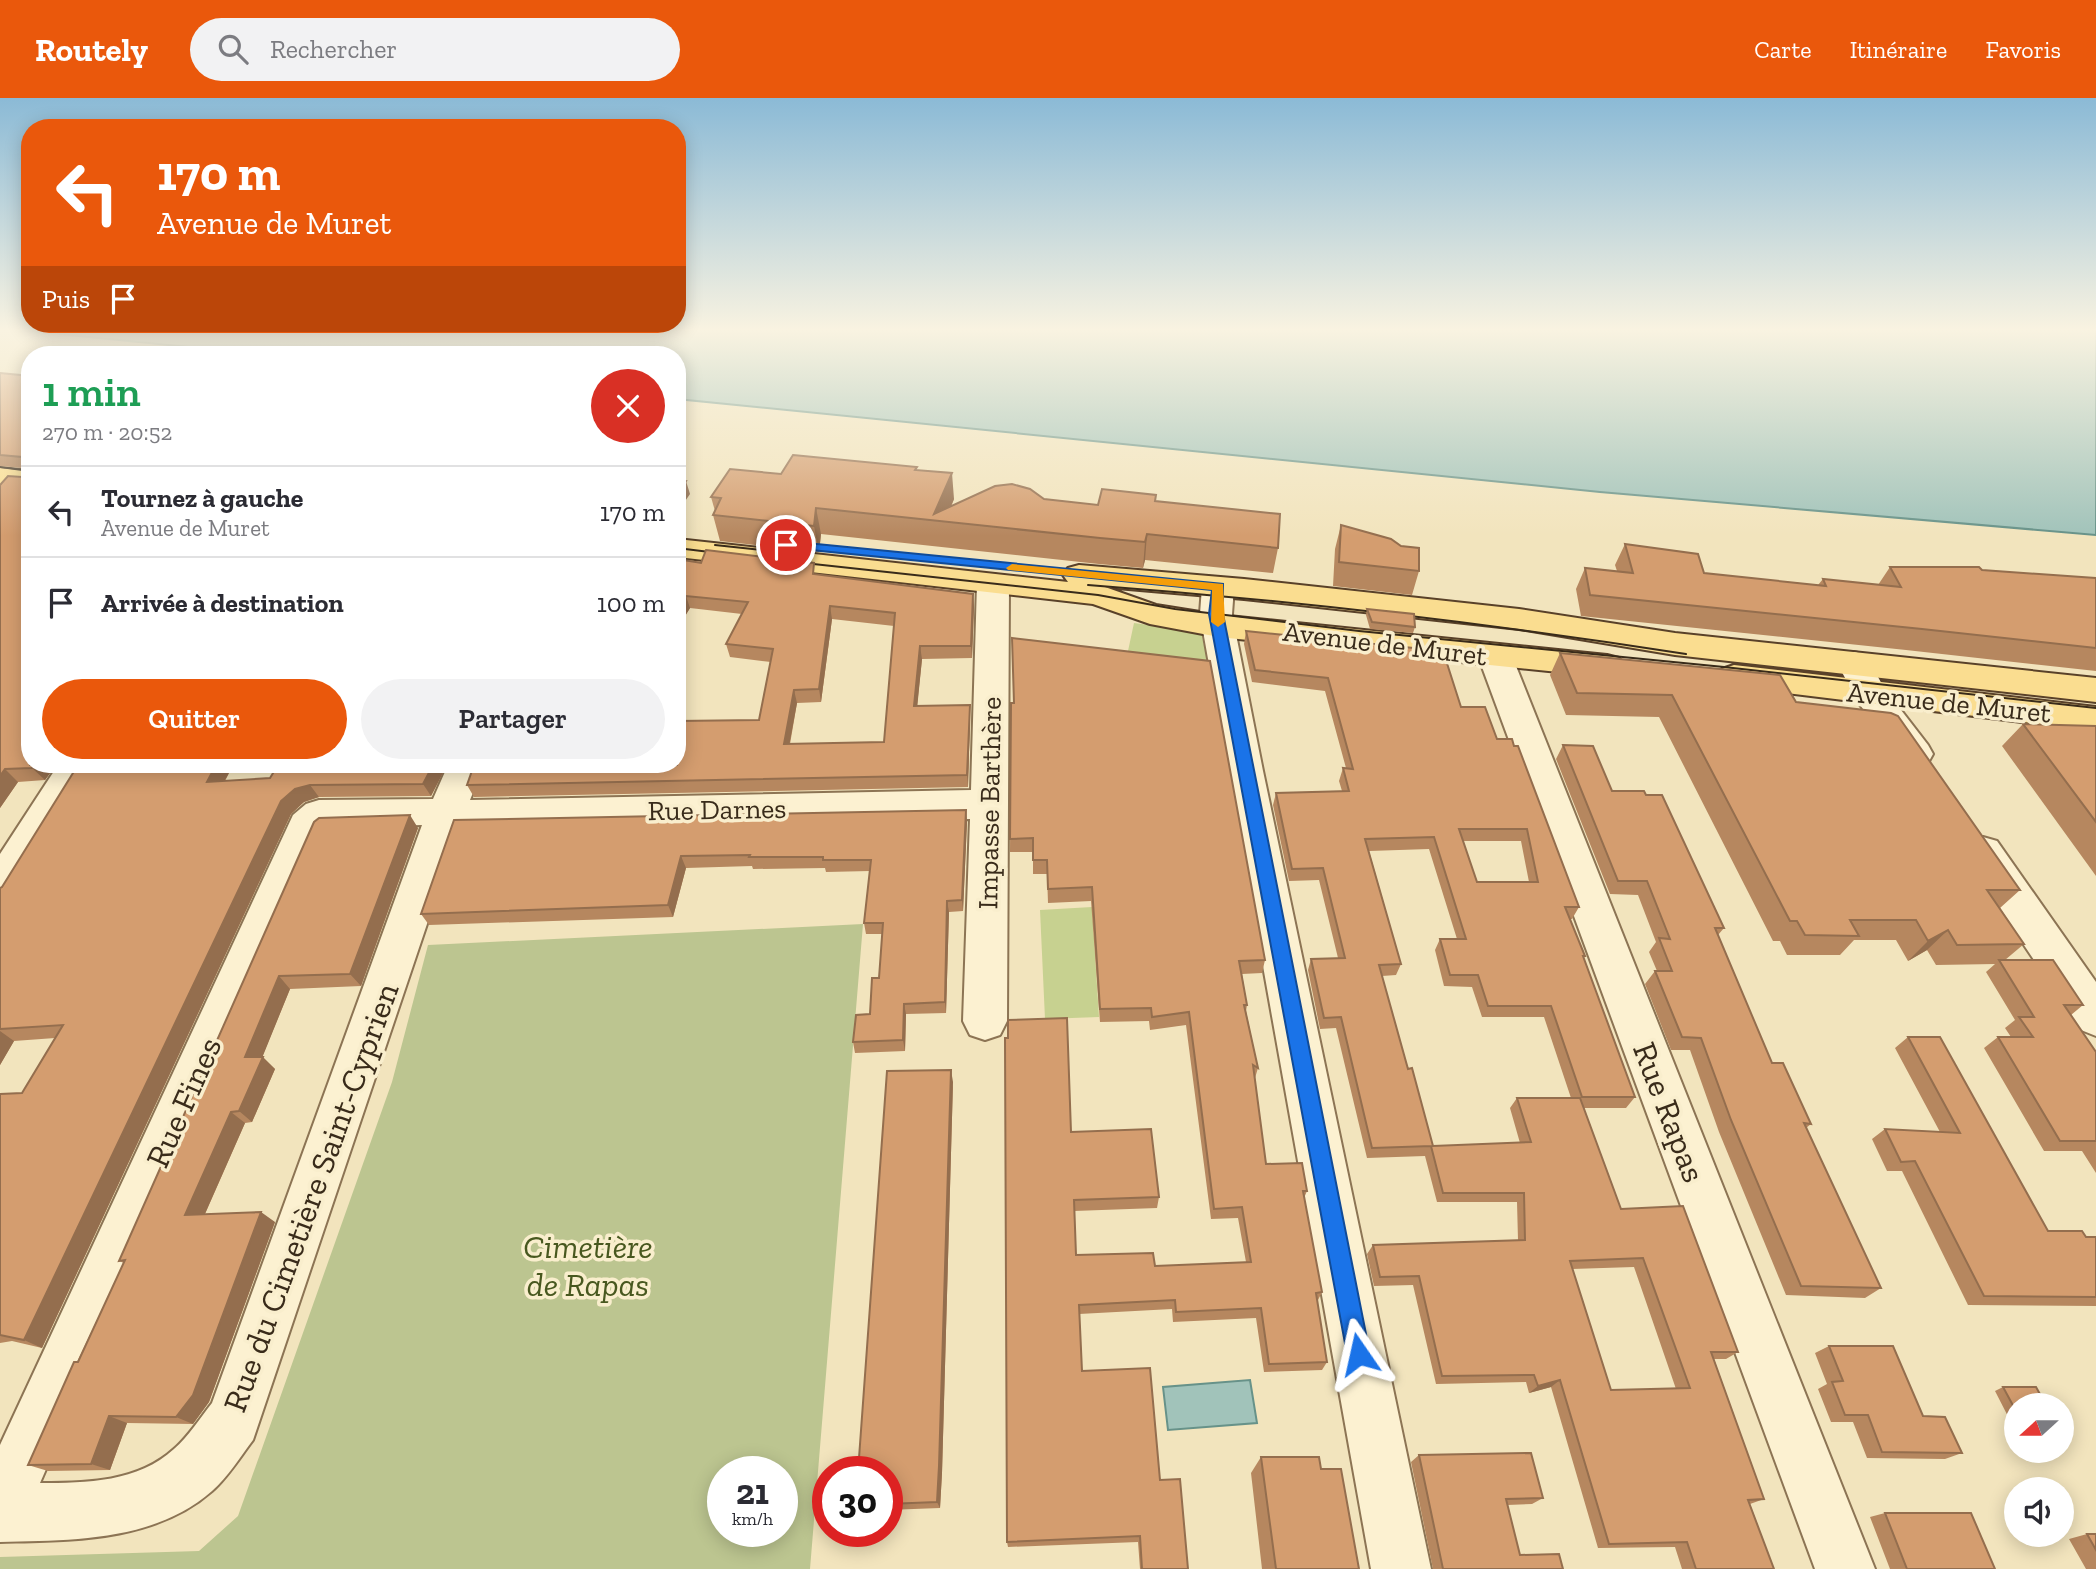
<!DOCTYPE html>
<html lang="fr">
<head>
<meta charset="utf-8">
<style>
	:root { --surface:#fff; --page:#f2f2f3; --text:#2b2b33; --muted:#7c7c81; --line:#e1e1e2; --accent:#ea580c }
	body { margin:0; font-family:"Zilla Slab",serif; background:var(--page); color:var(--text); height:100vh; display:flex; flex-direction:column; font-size:26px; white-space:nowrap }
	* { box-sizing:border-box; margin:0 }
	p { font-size:23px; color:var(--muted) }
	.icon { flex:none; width:38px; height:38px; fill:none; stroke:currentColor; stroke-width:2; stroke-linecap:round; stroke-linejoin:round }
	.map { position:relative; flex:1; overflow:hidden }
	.drawer { position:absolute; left:21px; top:248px; width:665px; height:427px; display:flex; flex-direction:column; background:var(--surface); border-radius:28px; box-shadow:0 4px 18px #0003 }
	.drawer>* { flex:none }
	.banner { position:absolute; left:21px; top:21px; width:665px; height:214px; border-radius:28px; box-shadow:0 4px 18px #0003; background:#ea580c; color:#fff; overflow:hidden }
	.needle { width:46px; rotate:249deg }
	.tools { position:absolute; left:2004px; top:1295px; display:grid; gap:14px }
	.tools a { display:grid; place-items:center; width:70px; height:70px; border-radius:50%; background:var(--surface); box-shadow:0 4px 18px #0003; font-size:35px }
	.speed { position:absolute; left:707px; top:1358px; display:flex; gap:14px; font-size:35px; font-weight:700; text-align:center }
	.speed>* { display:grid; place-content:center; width:91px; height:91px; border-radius:50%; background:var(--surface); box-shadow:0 4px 18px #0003; line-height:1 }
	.speed small { font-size:18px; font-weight:400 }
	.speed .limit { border:10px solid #d22; background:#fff; color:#111 }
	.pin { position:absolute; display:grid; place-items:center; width:60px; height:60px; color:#fff; margin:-30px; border:4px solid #fff; border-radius:50%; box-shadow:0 2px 7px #0007 }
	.me { position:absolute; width:77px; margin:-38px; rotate:349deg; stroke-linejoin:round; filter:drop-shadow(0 0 5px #0008) }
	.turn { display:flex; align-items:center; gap:24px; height:147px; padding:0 21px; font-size:32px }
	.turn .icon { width:91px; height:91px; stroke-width:2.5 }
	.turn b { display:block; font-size:49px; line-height:60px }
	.then { display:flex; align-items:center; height:66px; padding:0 21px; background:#0003; gap:14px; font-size:26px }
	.round { display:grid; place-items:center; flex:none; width:74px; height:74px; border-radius:37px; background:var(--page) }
	.overview { display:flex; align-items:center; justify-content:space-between; height:119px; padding:0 21px }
	h1 { font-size:42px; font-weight:600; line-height:52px; color:#1e9e55 }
	.button { display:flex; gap:14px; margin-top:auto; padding:14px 21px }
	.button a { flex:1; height:80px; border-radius:42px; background:var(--accent); color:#fff; font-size:28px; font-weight:600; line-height:80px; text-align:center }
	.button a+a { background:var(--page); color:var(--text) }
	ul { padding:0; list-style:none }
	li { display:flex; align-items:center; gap:21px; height:91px; padding:0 21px; border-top:2px solid var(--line) }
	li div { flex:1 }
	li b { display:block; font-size:26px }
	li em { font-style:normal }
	header { display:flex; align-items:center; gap:42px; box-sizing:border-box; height:98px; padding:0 35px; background:var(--accent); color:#fff }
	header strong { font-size:33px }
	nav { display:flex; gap:38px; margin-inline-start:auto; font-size:24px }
	.search { width:490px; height:63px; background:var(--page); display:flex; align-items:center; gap:18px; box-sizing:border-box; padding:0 24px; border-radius:38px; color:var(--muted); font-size:26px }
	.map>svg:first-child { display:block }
	.green { fill:#c7d190 }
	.cemetery { fill:#bcc590; fill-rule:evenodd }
	.water { fill:#a1c3ba; stroke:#679289; stroke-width:2 }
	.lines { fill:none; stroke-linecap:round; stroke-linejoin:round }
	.minor-casing { stroke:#8c7454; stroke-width:4 }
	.major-casing { stroke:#594129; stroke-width:4 }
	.minor { fill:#fcf1d1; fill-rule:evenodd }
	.major { fill:#fadd90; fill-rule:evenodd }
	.tram { stroke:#392b1a; stroke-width:2 }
	.wall { fill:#b6875f; fill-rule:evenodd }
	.shaded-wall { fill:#946e4e }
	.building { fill:#d49d6f; stroke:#946e4e; stroke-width:2; fill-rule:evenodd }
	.route { fill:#1a73e8; stroke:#114b97; stroke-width:2 }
	.slow { fill:#f59e0b }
	.labels { text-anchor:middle; stroke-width:7; stroke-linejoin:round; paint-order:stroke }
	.street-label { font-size:28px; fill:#392b1a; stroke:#f9eecd }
	.near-street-label { font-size:33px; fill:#392b1a; stroke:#f9eecd }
	.near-park-label { font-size:33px; font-style:italic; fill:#48581f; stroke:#f9eecd }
</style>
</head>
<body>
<header>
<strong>Routely</strong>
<div class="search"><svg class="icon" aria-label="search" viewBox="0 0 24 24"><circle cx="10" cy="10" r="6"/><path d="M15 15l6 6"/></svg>Rechercher</div>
<nav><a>Carte</a><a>Itinéraire</a><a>Favoris</a></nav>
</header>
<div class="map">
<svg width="2096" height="1471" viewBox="0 0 2096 1471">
	<rect width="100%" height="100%" fill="#f2e4bd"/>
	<path class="green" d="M1134,525L1201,534L1211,578L1125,567Z
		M1092,809L1099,919L1045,921L1040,812Z"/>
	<path class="cemetery" d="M863,826L810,1471H0V1459L199,1453L238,1418L392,984L428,847ZM723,1374H782V1433H723Z"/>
	<path class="water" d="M19,232H2096V437L1600,394L677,301V257H268Z
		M1250,1282L1257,1325L1168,1332L1163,1289Z"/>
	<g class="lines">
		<g class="minor-casing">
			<path id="minor" d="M993,476L1004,479L1009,486L1007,923L1000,937L985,942L970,937L963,923L970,721L459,731L253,1342C240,1359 228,1379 212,1393C154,1444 72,1442 0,1444V1347L293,717L306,706L319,702L433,701L448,667H484L470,702L971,692L977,486L982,479ZM422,727L212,1305C200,1320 189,1338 174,1351C138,1384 87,1385 40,1385L322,735L328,730Z
				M1218,479L1229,482L1234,489L1232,516L1263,673L1431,1471H1371L1200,516L1202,489L1207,482Z
				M1495,547L1507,550L1512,558L1875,1471H1815L1478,558L1483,550Z
				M1854,554L1866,557L1884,590L1928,647L1933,656L1928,665L1915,669L1902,665L1858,604L1837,565L1842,557Z
				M58,667H95L14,800L0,805V756Z
				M1983,739L1997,743L2096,884V938L2081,932L1969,765L1963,754L1969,743Z"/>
		</g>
		<g class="major-casing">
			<path id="major" d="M0,370L30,373V390L0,386Z
				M677,441L1068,484L1063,477L1068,470L1079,467L1244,481L1519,511L1675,535L2096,580V604L1675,557L1519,531L1244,501L1105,489L1156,507L1219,517L1607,557L1619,560L1624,568L1619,576L1607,579L1219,539L1150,526L1093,506L677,459Z
				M1734,567L2096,609V633L1722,587L1717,579L1722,571Z"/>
		</g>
		<use href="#minor" class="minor"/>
		<use href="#major" class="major"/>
		<path class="tram" d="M0,369L30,373
			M715,447L809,457
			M677,450L726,456
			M795,464L1098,497L1175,511L1359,533L1724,569L2096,610
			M1088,487C1288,502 1488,525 1686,556"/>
	</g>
	<path class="wall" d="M0,275L30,278V667H56L45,682L18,684L0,710L22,370L0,368Z
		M917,372L954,401L951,409L1044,401L1098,407L1155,403L1278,450L1273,475L1145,462L1143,470L1099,466L821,436L819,454L720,443L713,417L715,413L711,399L781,376Z
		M1341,427L1419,473L1412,497L1333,488L1335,451Z
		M1625,446L1704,475L1818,487L1823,481L1878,487L1890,469L1982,472L2096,480V573L1906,552L1581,518L1576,491L1585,470L1617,473L1615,467Z
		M677,461L816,477L973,496L974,509L972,560L922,561L917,608L970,607V620L968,689L474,699L467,687L677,588L683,601L678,623L759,622L771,564L730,559L726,546L742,516L690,510L677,531ZM832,521L894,528L884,644L790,646L797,605L821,604Z
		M1367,511L1415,529L1413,535L1370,531L1366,517Z
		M1246,533L1461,609L1497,641L1579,809L1572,821H1570L1585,858L1584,860L1635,999L1626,1010H1584L1621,1111L1738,1254L1726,1261H1714L1764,1401L1750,1406L1774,1471H1682L1675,1449L1598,1450L1551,1289L1529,1295L1526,1284L1436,1286L1413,1187L1374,1188L1367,1156L1373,1147L1518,1142L1517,1104H1437L1425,1058L1367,1060L1336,930L1320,931L1308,872L1311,861L1338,860L1319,782L1289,783L1273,707L1276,695L1342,693L1339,683L1343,670H1346L1325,593L1252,584L1244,546ZM1463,743H1521L1529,784H1477ZM1429,751L1457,841H1440L1435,852L1444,888L1472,889L1482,919H1544L1571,1000H1517L1510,1010L1520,1045L1433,1048L1408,971L1382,878L1396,877L1401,866L1369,753ZM1634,1169L1676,1291L1611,1292L1572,1171Z
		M1560,555L1796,604L2020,792L2000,810L2024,846L2005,862L2083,907L2071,917L2096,954V1075L2082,1053H2044L1984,950L1998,939H2011L2005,930L2015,922L1986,874L1995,866L1936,867L1927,852L1908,863L1896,842H1854L1840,857H1787L1780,843H1773L1659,619L1566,617L1550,577Z
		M1011,605L1265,862L1262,875L1242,876L1247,907L1246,913L1258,970L1255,980L1266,1066L1307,1093L1304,1100L1322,1194L1317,1204L1327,1264L1322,1272L1264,1274L1256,1220L1173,1224L1172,1211L1079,1216L1082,1273L1160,1382L1188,1471H1140L1138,1444L1008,1449L1007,1444L1071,1034L1159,1099L1157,1110L1074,1113L1076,1157L1155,1168L1246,1164L1238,1120L1211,1121L1186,927L1150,932L1149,923L1100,924L1091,803L1048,805L1047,776H1033V754H1010Z
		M2023,626L2096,628V778L2002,648Z
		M1563,647L1612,693L1724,830L1718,837L1772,965L1811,1026L1806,1030L1881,1190L1865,1200L1786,1197L1719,1034L1690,952H1671L1645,886L1655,873H1657L1649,854L1656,844L1638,797L1610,796L1556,661Z
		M447,667L431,698L319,699L304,704L291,716L42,1250L12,1243L0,1245V996L22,995L55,940L14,943L0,967V790L229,675L225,683Z
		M966,712L967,724L963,813L949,814L946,915L906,916L905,953L855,955L853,944L870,916L879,880L882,836H866L864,825L870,773L826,774L825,770L753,771L752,768L686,770L673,819L429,827L421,816L454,722Z
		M314,724L418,730L361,888L290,891L262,959L275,971L252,1024L245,1025L205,1116L275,1124L209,1304L193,1326L127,1325L110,1372L48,1373L28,1367L124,1165L119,1163Z
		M1908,939L2048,1133L2086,1139H2096V1208L1968,1207L1902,1073H1887L1872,1041L1885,1031L1940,1034L1895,950Z
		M953,984L942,1375L940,1410L887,1412V1374Z
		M1829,1248L1923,1318L1962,1355L1945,1361L1867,1360L1853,1324H1831L1818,1291L1827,1286L1815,1255Z
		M2003,1289L2016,1307V1334L1995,1293Z
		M1419,1357L1543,1400L1532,1406L1507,1407L1520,1457L1563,1471H1433L1411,1364Z
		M1261,1359L1321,1371L1359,1471H1262L1251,1375Z
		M1885,1415L1995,1471H1890L1870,1419Z
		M2087,1436H2096V1471H2086L2069,1441Z"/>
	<path class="shaded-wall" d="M952,375L954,401L944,424L934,416Z
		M686,383L690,396L677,415V396Z
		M816,410L821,436L819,454L814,428Z
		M1147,436L1145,462L1143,470L1145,444Z
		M973,496L974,509L972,560L971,548Z
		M686,498L690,510L677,531V511Z
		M830,508L832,521L821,604L819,591Z
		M920,548L922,561L916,621L914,608Z
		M678,588L683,601L677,624V593Z
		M794,592L797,605L787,659L784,646Z
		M970,607V620L968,689L967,677Z
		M34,667H56L45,682L32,670Z
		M208,667H222L229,675L217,696L207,684Z
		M433,667H447L431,698L423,686Z
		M5,671L18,684L0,710V678Z
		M310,687L319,699L304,704L291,716L42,1250L24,1242L281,703L295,691Z
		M966,712L967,724L963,813L962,802Z
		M410,717L418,730L361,888L350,876Z
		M681,758L686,770L673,819L668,807Z
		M947,803L949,814L946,915L945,904Z
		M1948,832L1927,852L1908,863L1928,843Z
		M279,878L290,891L258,970L245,959Z
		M904,906L906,916L905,953L903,942Z
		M0,933L14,943L0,967Z
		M263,959L275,971L252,1024L239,1013Z
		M951,972L953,984L942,1375L940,1410L937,1404Z
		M231,1014L245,1025L200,1127L185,1117Z
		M261,1114L275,1124L209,1304L193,1326L176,1319Z
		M1560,1282L1551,1289L1529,1295L1538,1288Z
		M109,1318L127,1325L110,1372L91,1366Z"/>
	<path class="building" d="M0,275L30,278V667H34L32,670L5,671L0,678V387L8,378L22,379V359L0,357Z
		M793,357L917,369L915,372L952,375L934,416L995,388L1012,386L1030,391L1044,401L1098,407L1102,391L1156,397L1155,403L1280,416L1278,450L1147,436L1145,444L1100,440L816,410L814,428L713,417L721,400L711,399L730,371L781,376Z
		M677,382L686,383L677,396Z
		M1341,427L1391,441L1401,448L1419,450V473L1339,464Z
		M1625,446L1698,456L1704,475L1826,488L1823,481L1901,489L1890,469H1979L1982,472L2096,480V550L1922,531L1590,497L1585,470L1633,475Z
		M706,452L814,465L813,476L973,496L971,548H920L914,608L970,607L967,677L467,687L474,667H677V623L759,622L773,551L726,546L748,504L686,498L677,511V461L701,465ZM830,508L895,515L884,644L784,646L794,592L819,591Z
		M1367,511L1414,516L1415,529L1372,524Z
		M1246,533L1443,553L1461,609H1485L1497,641H1512L1514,648H1518L1579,809H1565L1585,858H1583L1635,999H1582L1551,908H1488L1478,877H1450L1440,841H1466L1434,739L1365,741L1401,866L1379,867L1408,971L1412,970L1433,1048L1531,1044L1517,1000H1580L1621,1111L1683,1108L1738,1254H1711L1764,1401L1748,1402L1774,1471H1696L1687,1444L1609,1446L1560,1282L1538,1288L1534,1277L1442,1278L1419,1178L1380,1179L1373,1147L1525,1142L1524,1095H1443L1431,1048L1372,1050L1341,919L1324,920L1311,861L1345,860L1323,770L1292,771L1276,695L1349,693L1343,670L1353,671L1328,580L1255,572ZM1459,731H1527L1538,784H1477ZM1643,1160L1690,1290L1611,1292L1570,1163Z
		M1012,540L1210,563L1265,862L1239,863L1247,907H1244L1258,970L1253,967L1266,1066L1302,1065L1307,1093H1303L1322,1194L1316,1195L1327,1264L1269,1266L1261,1210L1176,1214L1175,1202L1079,1207L1082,1273L1150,1270L1160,1382L1180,1381L1188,1471H1142L1140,1438L1007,1444L1005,940H1008V922L1067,920L1071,1034L1151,1031L1159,1099L1074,1102L1076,1157L1153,1155L1155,1168L1251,1164L1242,1109L1214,1111L1189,914L1152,919L1151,910L1100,911L1092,789L1048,791L1047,762H1033V740L1010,741L1011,605H1014Z
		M1560,555L1780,577L1796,604L1891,615L1898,618L2020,792H1987L2024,846L1957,847L1948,832L1928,843L1916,822H1850L1859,838L1805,837L1797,823H1790L1672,597L1577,595Z
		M2023,626L2096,628V724Z
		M1563,647L1593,648L1612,693H1644L1646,697H1662L1724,830H1715L1772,965H1783L1811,1026L1804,1025L1881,1190L1801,1188L1731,1022L1701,940L1682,939L1655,873H1672L1659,840L1670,841L1647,783H1618Z
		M78,667H216L207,684L270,680L278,667H433L423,686L310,687L295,691L281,703L24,1242L0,1237V996L22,995L63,927L0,931V790L2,789Z
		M966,712L962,802L947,803L945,904L904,906L903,942L853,944L856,917L870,916L872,880H879L883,825H864L871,762H823V759H749L750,757L681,758L668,807L421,816L454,722Z
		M410,717L350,876L279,878L245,959H263L239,1013L231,1014L185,1117L261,1114L193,1297L176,1319L109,1318L91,1366L28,1367L74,1264H78L125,1162L119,1163L314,724L319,720Z
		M1999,862H2053L2083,907H2064L2096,954V1043H2060L1998,939H2033L2019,919H2034Z
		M1908,939H1940L2048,1133H2082L2086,1139H2096V1199L1984,1198L1915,1063L1901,1064L1885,1031L1960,1035Z
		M951,972L939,1368L937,1404L887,1406V1374H858L887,973Z
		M1829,1248H1893L1923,1318L1945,1319L1962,1355L1882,1354L1868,1317H1845L1832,1284L1843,1283Z
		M2003,1289H2036L2046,1307H2016V1313Z
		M2062,1337L2066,1345H2062Z
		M1531,1355L1543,1400L1506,1401L1520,1457L1559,1456L1563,1471H1443L1419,1357Z
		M1261,1359H1319L1321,1371H1341L1359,1471H1276Z
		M1885,1415H1971L1995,1471H1907Z
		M2087,1436H2096V1452Z"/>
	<linearGradient id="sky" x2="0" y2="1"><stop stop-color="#8bbad6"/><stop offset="0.53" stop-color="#f9f3e1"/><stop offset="1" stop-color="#f9f3e1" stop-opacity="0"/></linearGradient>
	<rect width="2096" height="438" fill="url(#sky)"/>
	<path class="route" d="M786,443L1223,486V516L1370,1256L1366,1264L1359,1267L1351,1264L1347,1256L1209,516L1212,492L781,449L780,447Z"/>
	<path class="slow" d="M1012,466L1223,486L1225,524L1218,529L1211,524L1212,492L1008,472L1006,470Z"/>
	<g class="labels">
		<g class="street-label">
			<text transform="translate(1385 545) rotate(7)" y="10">Avenue de Muret</text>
			<text transform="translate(1949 604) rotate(6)" y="10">Avenue de Muret</text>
			<text transform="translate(989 705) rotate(-89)" y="10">Impasse Barthère</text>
			<text transform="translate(717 711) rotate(-1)" y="10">Rue Darnes</text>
		</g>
		<g class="near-street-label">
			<text transform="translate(183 1004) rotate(-66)" y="12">Rue Fines</text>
			<text transform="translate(1670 1014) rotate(69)" y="12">Rue Rapas</text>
			<text transform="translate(310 1099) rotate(-70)" y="12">Rue du Cimetière Saint-Cyprien</text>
		</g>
		<g class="near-park-label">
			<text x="588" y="1160">Cimetière<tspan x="588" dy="38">de Rapas</tspan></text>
		</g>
	</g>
</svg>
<div class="tools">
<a><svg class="needle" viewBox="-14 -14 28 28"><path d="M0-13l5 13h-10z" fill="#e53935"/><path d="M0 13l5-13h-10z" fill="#7c7c81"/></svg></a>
<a><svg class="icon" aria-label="sound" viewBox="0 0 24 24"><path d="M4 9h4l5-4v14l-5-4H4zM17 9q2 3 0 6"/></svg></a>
</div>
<div class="speed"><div>21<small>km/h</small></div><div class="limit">30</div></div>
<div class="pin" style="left:786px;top:447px;background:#d93025"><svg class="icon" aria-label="arrive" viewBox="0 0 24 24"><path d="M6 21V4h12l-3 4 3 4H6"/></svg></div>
<svg class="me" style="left:1359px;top:1256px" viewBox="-20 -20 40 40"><path d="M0-17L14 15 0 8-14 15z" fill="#1a73e8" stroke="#fff" stroke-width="4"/></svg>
<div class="banner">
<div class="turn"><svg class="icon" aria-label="left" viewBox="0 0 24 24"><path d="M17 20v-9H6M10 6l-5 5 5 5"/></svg><div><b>170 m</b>Avenue de Muret</div></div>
<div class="then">Puis<svg class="icon" aria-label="arrive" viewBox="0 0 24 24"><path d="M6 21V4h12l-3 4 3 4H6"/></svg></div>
</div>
<section class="drawer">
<div class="overview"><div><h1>1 min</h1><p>270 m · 20:52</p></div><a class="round" style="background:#d93025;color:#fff"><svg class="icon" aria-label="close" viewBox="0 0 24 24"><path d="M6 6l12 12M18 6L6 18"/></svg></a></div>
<ul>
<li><svg class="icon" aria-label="left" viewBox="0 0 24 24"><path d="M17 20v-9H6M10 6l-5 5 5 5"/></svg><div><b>Tournez à gauche</b><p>Avenue de Muret</p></div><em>170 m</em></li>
<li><svg class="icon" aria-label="arrive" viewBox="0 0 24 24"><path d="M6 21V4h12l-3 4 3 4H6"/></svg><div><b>Arrivée à destination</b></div><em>100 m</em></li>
</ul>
<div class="button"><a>Quitter</a><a>Partager</a></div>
</section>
</div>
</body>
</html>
